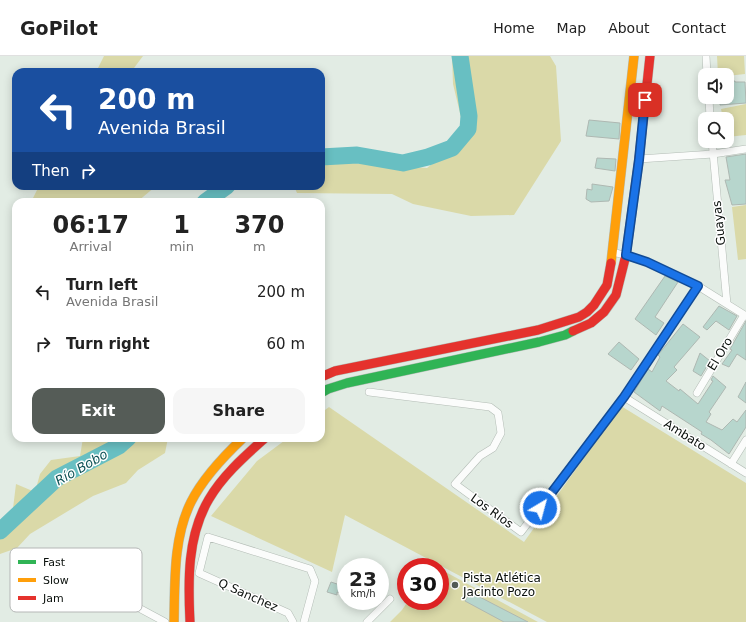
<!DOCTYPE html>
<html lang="en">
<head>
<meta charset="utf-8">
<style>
	:root { --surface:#fff; --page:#f6f6f6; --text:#222; --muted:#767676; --line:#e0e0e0; --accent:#555c57 }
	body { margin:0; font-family:"DejaVu Sans",sans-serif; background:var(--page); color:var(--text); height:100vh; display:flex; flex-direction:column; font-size:15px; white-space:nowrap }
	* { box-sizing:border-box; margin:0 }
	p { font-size:13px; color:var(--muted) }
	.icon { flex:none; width:22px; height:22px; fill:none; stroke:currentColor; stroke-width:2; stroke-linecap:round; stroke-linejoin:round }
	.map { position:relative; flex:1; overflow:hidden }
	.panel { position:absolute; left:12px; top:142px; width:313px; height:244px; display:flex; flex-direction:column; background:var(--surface); border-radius:12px; box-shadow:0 2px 10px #0003 }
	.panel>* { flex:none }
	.guide { position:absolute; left:12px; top:12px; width:313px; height:122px; border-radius:12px; box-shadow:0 2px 10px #0003; background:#1a4fa0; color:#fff; overflow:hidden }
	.tools { position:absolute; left:698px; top:12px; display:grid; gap:8px }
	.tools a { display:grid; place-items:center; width:36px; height:36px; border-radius:8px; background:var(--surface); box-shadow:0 2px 10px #0003; font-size:20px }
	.speed { position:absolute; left:337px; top:502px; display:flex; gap:8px; font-size:20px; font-weight:700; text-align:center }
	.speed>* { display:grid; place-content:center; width:52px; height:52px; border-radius:50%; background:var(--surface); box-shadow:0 2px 10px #0003; line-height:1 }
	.speed small { font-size:10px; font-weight:400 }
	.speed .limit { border:6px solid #d22; background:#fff; color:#111 }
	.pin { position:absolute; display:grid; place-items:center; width:34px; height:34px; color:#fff; margin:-17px; border-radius:8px; box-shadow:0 2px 6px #0006 }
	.me { position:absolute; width:44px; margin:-22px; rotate:37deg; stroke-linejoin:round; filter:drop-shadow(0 0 3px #0008) }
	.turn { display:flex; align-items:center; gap:14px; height:84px; padding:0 20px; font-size:18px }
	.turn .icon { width:52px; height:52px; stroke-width:2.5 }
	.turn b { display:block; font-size:28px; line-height:34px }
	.then { display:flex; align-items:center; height:38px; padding:0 20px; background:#0003; gap:8px; font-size:15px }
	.eta { display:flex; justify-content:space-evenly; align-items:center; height:68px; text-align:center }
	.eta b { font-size:24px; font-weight:800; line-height:28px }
	.action { display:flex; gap:8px; margin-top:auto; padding:8px 20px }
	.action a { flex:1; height:46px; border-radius:12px; background:var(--accent); color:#fff; font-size:16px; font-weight:800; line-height:46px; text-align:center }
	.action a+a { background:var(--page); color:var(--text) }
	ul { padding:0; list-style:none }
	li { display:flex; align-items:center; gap:12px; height:52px; padding:0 20px }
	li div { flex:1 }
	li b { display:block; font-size:15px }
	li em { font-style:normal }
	header { display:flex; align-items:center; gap:24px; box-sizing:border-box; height:56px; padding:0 20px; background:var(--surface); border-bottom:1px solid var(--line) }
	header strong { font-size:19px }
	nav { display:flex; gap:22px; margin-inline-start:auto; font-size:14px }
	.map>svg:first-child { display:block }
	.green { fill:#dad9a8 }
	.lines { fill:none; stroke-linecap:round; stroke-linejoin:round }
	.river { stroke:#68bfc2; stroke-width:17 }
	.building { fill:#b7d6cd; stroke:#aeb8b2 }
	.street-casing { stroke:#b3bcb5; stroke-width:8 }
	.fast-casing { stroke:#b3bcb5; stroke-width:10 }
	.slow-casing { stroke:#b3bcb5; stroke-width:10 }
	.jam-casing { stroke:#b3bcb5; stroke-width:10 }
	.street { stroke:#fbfcfb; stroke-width:7 }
	.fast { stroke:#30b455; stroke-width:9 }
	.slow { stroke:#ff9f0a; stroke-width:9 }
	.jam { stroke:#e5322d; stroke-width:9 }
	.route-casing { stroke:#114b97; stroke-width:10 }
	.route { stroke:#1a73e8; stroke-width:7 }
	.poi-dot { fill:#555c57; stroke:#fff; stroke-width:1.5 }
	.labels { text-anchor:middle; stroke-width:3; stroke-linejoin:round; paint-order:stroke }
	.street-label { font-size:12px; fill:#090f0b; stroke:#fff }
	.poi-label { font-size:12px; fill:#090f0b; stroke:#fff; text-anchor:start }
	.water-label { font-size:13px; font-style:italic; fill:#0f5357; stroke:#fff }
	.key { fill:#fff; stroke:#b5b7b6; stroke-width:1 }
	.key-label { font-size:11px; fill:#090f0b }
</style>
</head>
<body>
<header>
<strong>GoPilot</strong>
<nav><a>Home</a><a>Map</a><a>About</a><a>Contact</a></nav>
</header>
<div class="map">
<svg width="746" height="566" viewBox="0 0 746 566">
	<rect width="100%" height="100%" fill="#e2ece4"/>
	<path class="green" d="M104,0H143L131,16H96Z
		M452,0H550L556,10L561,85L514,159L471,160L413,148L392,138L297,137L294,130H321V105L427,112L466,82L453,28Z
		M717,0H744L745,18L727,20L718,19Z
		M746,48V79L727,81V63H723L721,53Z
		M39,130H156L137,146H31Z
		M746,149V203L738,204L732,151Z
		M621,350L746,427V566H547L345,459L332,516L211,460L257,405L288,382H321V357L329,351L524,486Z
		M83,382H109V384L112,382H168L165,397L138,414L126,427L93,440L30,478L17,492L0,498V478L10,477L16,428L35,436L40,418L51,404L80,400Z
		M440,513L538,566H390L402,554L408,545H440Z"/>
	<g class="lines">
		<path class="river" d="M321,101L357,99L403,107L428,101L452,92L468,73L469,60L460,0
			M205,146L227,130
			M0,475L57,422L119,390L128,382"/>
	</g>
	<path class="building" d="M735,25V26H745L746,47L720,49V41H727V26Z
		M589,64L620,67L619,83L586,80Z
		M746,98V148L732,149L725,124H730L726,101Z
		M597,102L616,103L615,115L595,112Z
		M592,128L613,131L609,145L591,146L586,143L587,133L592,134Z
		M665,220L678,226L655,261L664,267L656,279L635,263Z
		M719,250L737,260L729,274L716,265L707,274L703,271Z
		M746,265V304L737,298L729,311L722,308L732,294L730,293Z
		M683,268L700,281L674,311L677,314L666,325L679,335L680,333L698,348L713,325L711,324L713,320L726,331L709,356L711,358L706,366L722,374L733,363L737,366L746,354V371L729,398L711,384L701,378L702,376L662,350L660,355L634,336L648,313L652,316L660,301L658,299Z
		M619,286L639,303L631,314L608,298Z
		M700,297L710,305L701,320L693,315Z
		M746,326V347L738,341Z
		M331,526L346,531V539L337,536V539L327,536Z
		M470,536L528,566H504L465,545Z"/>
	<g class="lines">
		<g class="street-casing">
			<path id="street" d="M706,0L707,19
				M709,41L710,63
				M712,85L727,248
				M639,103L713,98L746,93
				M613,196L647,206L698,230L746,260
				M369,336L490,351L498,357L501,377L493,392L480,400L455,428L521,476L624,341L698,230
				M697,337L744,259
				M624,341L746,417
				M731,408L746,384
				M59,509L165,566
				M293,566L288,557L199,517L208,481L310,513L315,525L304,566
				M367,566L390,543"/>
		</g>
		<g class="fast-casing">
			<path id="fast" d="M321,337L328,333L347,327L539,286L565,279L573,275"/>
		</g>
		<g class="slow-casing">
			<path id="slow" d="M611,207L634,0
				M174,566C175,527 173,482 191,446C203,422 224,400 243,382"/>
		</g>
		<g class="jam-casing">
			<path id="jam" d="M573,275L591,267L604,256L616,239L626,199L639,103L650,0
				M321,321L335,315L538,274L579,261L587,256L594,249L607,229L611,207
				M190,566C188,525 187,480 209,443C223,419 245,400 265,382"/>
		</g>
		<use href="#street" class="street"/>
		<use href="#fast" class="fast"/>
		<use href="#slow" class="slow"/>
		<use href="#jam" class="jam"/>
	</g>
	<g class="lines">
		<g class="route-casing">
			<path id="route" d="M540,452L624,341L698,230L647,206L626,199L639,104L645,44"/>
		</g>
		<use href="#route" class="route"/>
	</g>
	<circle class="poi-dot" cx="455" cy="529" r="4"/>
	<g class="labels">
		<g class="street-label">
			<text transform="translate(719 167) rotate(-96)" y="4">Guayas</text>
			<text transform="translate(720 298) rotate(-59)" y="4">El Oro</text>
			<text transform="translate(685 379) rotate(32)" y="4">Ambato</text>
			<text transform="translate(492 455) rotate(36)" y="4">Los Rios</text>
			<text transform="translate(248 539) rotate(24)" y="4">Q Sanchez</text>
		</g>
		<g class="poi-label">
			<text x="463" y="526">Pista Atlética<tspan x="463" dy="14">Jacinto Pozo</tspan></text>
		</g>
		<g class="water-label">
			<text transform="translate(81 411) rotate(-30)" y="5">Río Bobo</text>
		</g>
	</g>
	<rect x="10" y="492" width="132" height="64" rx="6" class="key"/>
	<rect x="18" y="504" width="18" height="4" fill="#30b455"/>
	<rect x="18" y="522" width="18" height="4" fill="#ff9f0a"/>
	<rect x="18" y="540" width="18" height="4" fill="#e5322d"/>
	<g class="key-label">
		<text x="43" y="510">Fast</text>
		<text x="43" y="528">Slow</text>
		<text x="43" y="546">Jam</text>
	</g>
</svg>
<div class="tools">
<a><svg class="icon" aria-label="sound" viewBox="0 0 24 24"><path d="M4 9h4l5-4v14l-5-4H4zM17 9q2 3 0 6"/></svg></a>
<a><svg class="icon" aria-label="search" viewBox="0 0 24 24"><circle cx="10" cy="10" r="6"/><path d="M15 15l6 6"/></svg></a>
</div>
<div class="speed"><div>23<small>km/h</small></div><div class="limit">30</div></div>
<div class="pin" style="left:645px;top:44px;background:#d93025"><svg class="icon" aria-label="arrive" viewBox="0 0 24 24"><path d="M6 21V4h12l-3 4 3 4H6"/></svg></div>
<svg class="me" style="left:540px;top:452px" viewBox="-20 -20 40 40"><circle r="17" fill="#1a73e8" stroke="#fff" stroke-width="3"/><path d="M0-11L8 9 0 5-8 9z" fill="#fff"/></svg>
<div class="guide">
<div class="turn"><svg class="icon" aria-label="left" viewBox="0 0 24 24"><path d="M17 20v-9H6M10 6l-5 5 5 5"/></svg><div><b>200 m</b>Avenida Brasil</div></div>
<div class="then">Then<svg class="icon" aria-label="right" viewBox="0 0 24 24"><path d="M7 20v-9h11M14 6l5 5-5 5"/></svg></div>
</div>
<section class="panel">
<div class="eta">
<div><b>06:17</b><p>Arrival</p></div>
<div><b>1</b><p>min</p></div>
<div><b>370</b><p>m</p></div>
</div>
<ul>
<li><svg class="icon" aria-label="left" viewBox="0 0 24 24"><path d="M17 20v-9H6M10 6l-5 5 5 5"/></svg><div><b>Turn left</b><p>Avenida Brasil</p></div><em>200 m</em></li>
<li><svg class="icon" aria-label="right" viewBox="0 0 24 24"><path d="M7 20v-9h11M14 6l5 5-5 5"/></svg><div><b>Turn right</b></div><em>60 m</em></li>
</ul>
<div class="action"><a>Exit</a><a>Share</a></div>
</section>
</div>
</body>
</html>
